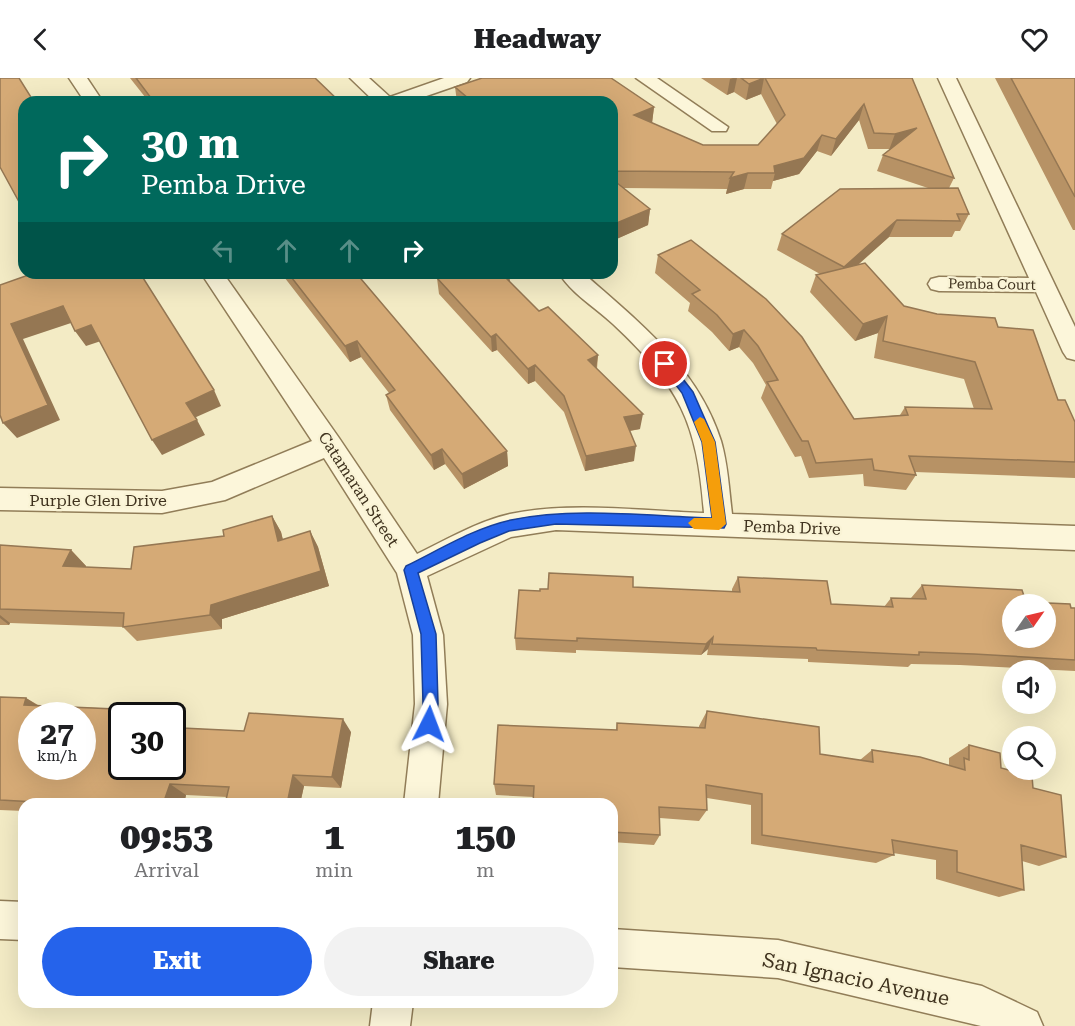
<!DOCTYPE html>
<html lang="en">
<head>
<meta charset="utf-8">
<style>
	:root { --surface:#fff; --page:#f2f2f2; --text:#202124; --muted:#757577; --accent:#2563eb }
	body { margin:0; font-family:"Roboto Serif",serif; background:var(--page); color:var(--text); height:100vh; display:flex; flex-direction:column; font-size:22px; white-space:nowrap }
	* { box-sizing:border-box; margin:0 }
	p { font-size:20px; color:var(--muted) }
	.icon { flex:none; width:33px; height:33px; fill:none; stroke:currentColor; stroke-width:2; stroke-linecap:round; stroke-linejoin:round }
	.map { position:relative; flex:1; overflow:hidden }
	.panel { position:absolute; left:18px; top:720px; width:600px; height:210px; display:flex; flex-direction:column; background:var(--surface); border-radius:18px; box-shadow:0 6px 24px #0002 }
	.panel>* { flex:none }
	.banner { position:absolute; left:18px; top:18px; width:600px; height:183px; border-radius:18px; box-shadow:0 6px 24px #0002; background:#00695c; color:#fff; overflow:hidden }
	.needle { width:39px; rotate:56deg }
	.fabs { position:absolute; left:1002px; top:516px; display:grid; gap:12px }
	.fabs a { display:grid; place-items:center; width:54px; height:54px; border-radius:50%; background:var(--surface); box-shadow:0 6px 24px #0002; font-size:30px }
	.speed { position:absolute; left:18px; top:624px; display:flex; gap:12px; font-size:30px; font-weight:700; text-align:center }
	.speed>* { display:grid; place-content:center; width:78px; height:78px; border-radius:50%; background:var(--surface); box-shadow:0 6px 24px #0002; line-height:1 }
	.speed small { font-size:15px; font-weight:400 }
	.speed .limit { border:3px solid #111; border-radius:9px; background:#fff; color:#111 }
	.pin { position:absolute; display:grid; place-items:center; width:51px; height:51px; color:#fff; margin:-26px; border:3px solid #fff; border-radius:50%; box-shadow:0 2px 6px #0007 }
	.me { position:absolute; width:66px; margin:-33px; rotate:3deg; stroke-linejoin:round; filter:drop-shadow(0 0 4px #0008) }
	.turn { display:flex; align-items:center; gap:21px; height:126px; padding:0 24px; font-size:27px }
	.turn .icon { width:78px; height:78px; stroke-width:2.5 }
	.turn b { display:block; font-size:42px; line-height:51px }
	.lanes { display:flex; align-items:center; height:57px; padding:0 24px; background:#0003; justify-content:center; gap:30px; direction:ltr }
	.lanes .off { opacity:.35 }
	.eta { display:flex; justify-content:space-evenly; align-items:center; height:102px; text-align:center }
	.eta b { font-size:36px; font-weight:800; line-height:42px }
	.button { display:flex; gap:12px; margin-top:auto; padding:12px 24px }
	.button a { flex:1; height:69px; border-radius:36px; background:var(--accent); color:#fff; font-size:24px; font-weight:800; line-height:69px; text-align:center }
	.button a+a { background:var(--page); color:var(--text) }
	header { display:flex; justify-content:space-between; align-items:center; height:78px; padding:0 24px; background:var(--surface); font-size:27px; font-weight:800 }
	.map>svg:first-child { display:block }
	.lines { fill:none; stroke-linecap:round; stroke-linejoin:round }
	.minor-casing { stroke:#917d58; stroke-width:3 }
	.minor { fill:#fcf6da; fill-rule:evenodd }
	.wall { fill:#b79265 }
	.shaded-wall { fill:#957753 }
	.building { fill:#d5aa76; stroke:#957753; stroke-width:1.5; fill-rule:evenodd }
	.route { fill:#2563eb; stroke:#184099; stroke-width:1.5 }
	.slow { fill:#f59e0b }
	.labels { text-anchor:middle; stroke-width:4.5; stroke-linejoin:round; paint-order:stroke }
	.far-street-label { font-size:14px; fill:#3f321e; stroke:#f9f3d5 }
	.street-label { font-size:16px; fill:#3f321e; stroke:#f9f3d5 }
	.near-street-label { font-size:20px; fill:#3f321e; stroke:#f9f3d5 }
</style>
</head>
<body>
<header><svg class="icon" aria-label="back" viewBox="0 0 24 24"><path d="M15 5l-7 7 7 7"/></svg>Headway<svg class="icon" aria-label="heart" viewBox="0 0 24 24"><path d="M12 20l-8-8c-3-5 5-10 8-4 3-6 11-1 8 4z"/></svg></header>
<div class="map">
<svg width="1075" height="948" viewBox="0 0 1075 948">
	<rect width="100%" height="100%" fill="#f3ebc5"/>
	<g class="lines">
		<g class="minor-casing">
			<path id="minor" d="M69,0H87L103,24H85Z
				M350,0H369L390,19L444,0H470L467,4L409,24H375Z
				M636,0H657L728,49L726,53H712Z
				M938,0H956L1075,249V282L1067,280L1063,274L1036,214L939,213L931,211L928,206L931,201L939,199L1029,200Z
				M201,195H223L339,360L417,476C446,462 478,443 510,436C573,423 641,433 704,435C697,343 680,309 613,246C596,230 571,215 559,195H583C639,244 698,290 721,363C728,387 729,412 732,436L1075,448V472L556,452L511,459L427,498L443,557L447,626L438,726H404L415,626L413,557L397,495L324,380L225,422L162,435L0,432V410L162,413L212,404L312,363Z
				M0,823L24,824V862L0,861Z
				M612,851L778,862L982,908L1037,934L1043,948H981L778,900L612,889Z
				M373,924H413L410,948H370Z"/>
		</g>
		<use href="#minor" class="minor"/>
	</g>
	<path class="wall" d="M130,0H315L340,24H149Z
		M482,0H611L654,29L652,45L703,67H758L777,46L761,16L746,22L734,14L727,17L701,0H912L954,100L949,110H958L969,136L960,153H955L952,159H889L858,187L865,185L904,228L937,236L995,240L998,249L1033,252L1058,322H1065L1075,344V400L915,394L916,397L906,412L864,408L863,396L809,400L801,378L795,379L761,320L766,307L753,285L739,269L729,273L712,254L688,233L690,225L655,195L658,177L691,162L766,221L802,259L854,341L900,337L905,329L974,331L964,301L874,280L878,255L855,263L810,214L816,197L820,196L777,172L782,156L840,111L928,110L877,93L883,77L890,71H868L859,42L831,78L817,73L799,96L773,103L771,111H744L726,116L727,111L623,110L650,131L648,147L612,163V24H457L455,9Z
		M995,0H1075V152H1073Z
		M281,195H356L507,373L508,388L464,411L445,386L434,392L390,332L386,317L389,315L361,279L350,284Z
		M435,195H509L510,204L539,233L598,277L597,291L640,351L630,353L634,383L585,393L564,334L535,303L528,306L497,272L492,274L439,216L437,200L438,199Z
		M272,438L281,454L283,462L310,453L318,469L329,508L222,541V551L137,563L123,549L10,545L9,547H0V467L71,472L86,488V489L131,491L224,458Z
		M738,499L831,526L884,529L891,520L912,521L911,520L922,507L1026,524L1075,530V593L960,587L911,586L908,589L808,584V581L707,577L708,571L701,577L576,572V575L516,572L515,560L540,513L732,514V511Z
		M0,619L26,620L38,627L161,633L166,638H122L172,643L177,648H182L185,650L244,653L351,654L341,710L304,708L300,726H225L227,719L186,717L184,726H24V733L0,732Z
		M707,633L820,676L860,682L872,672L949,688V680L969,667L1001,690L1033,710L1066,779L1039,788L1022,783L1024,812L999,819L936,801V782L893,775L894,777L876,785L751,766V727L707,720V732L699,743L660,740V757L654,767L612,764V726L534,719L496,717L494,706L616,652L617,645L699,650V648Z"/>
	<path class="shaded-wall" d="M733,0H737L734,14L727,17L730,1Z
		M764,0L761,16L746,22L749,6Z
		M864,26L859,42L831,78L836,61Z
		M654,29L652,45L634,37Z
		M917,50L889,72L895,56Z
		M822,57L817,73L799,96L773,103L775,95L774,88Z
		M748,95L744,111L726,116L730,100Z
		M650,131L648,147L612,163V147Z
		M897,142L889,159L837,205L844,189Z
		M501,195H509L510,208Z
		M63,228L74,244L23,261L60,342L17,360L3,345L11,246Z
		M887,238L878,255L855,263L863,246Z
		M91,247L101,263L86,268L75,253Z
		M744,252L739,269L729,273L733,256Z
		M496,256L497,272L492,274L491,259Z
		M357,263L361,279L350,284L345,268Z
		M598,277L596,292L588,282Z
		M535,287V303L528,306V291Z
		M214,312L221,328L194,340L186,325Z
		M643,336L640,351L622,354L624,339Z
		M197,342L205,357L162,377L152,362Z
		M636,368L634,383L585,393L586,378Z
		M442,371L445,386L434,392L431,377Z
		M507,373L508,388L464,411L462,396Z
		M272,438L281,454L287,479L278,463Z
		M310,453L318,469L329,508L222,541V551L210,537L211,527Z
		M71,472L86,488L79,503L63,488Z
		M0,537L10,545L9,547L0,540Z
		M713,559L708,571L701,577L706,566Z
		M26,620L48,634L24,627Z
		M343,641L351,654L341,710L332,699Z
		M293,697L304,708L300,726H287Z
		M170,706L186,717L184,726H163Z"/>
	<path class="building" d="M0,0H19L34,24H24V133L0,89Z
		M136,0H315L340,24H154Z
		M482,0H611L654,29L634,37L703,67H758L785,37L765,0H912L954,100L883,77L917,50L895,56L874,55L864,26L836,61L822,57L804,80L774,88L775,95H748L730,100L734,94L613,93L612,95V24H463L462,23L469,21L455,9Z
		M741,0H764L749,6Z
		M1011,0H1075V119Z
		M612,101L650,131L612,147Z
		M958,110L969,136H957L960,143L897,142L844,189L782,156L840,111Z
		M24,137V145L20,138Z
		M691,162L766,221L802,259L854,341L908,337L905,329L992,331L975,284L883,263L887,238L863,246L816,197L865,185L904,228L937,236L995,240L998,249L1033,252L1058,322H1065L1075,344V384L909,378L916,397L874,392L872,381L816,385L808,363H802L767,304L778,302L758,268L744,252L733,256L717,237L692,216L700,212L658,177Z
		M34,195H140L214,312L186,325L197,342L152,362L91,247L75,253L63,228L11,246L48,327L3,345L0,337V207Z
		M288,195H356L507,373L462,396L442,371L431,377L386,317L395,312L357,263L345,268Z
		M447,195H501L539,233L548,229L598,277L588,282L643,336L624,339L636,368L586,378L564,318L535,287L528,291L496,256L491,259L437,200Z
		M272,438L278,463L310,453L321,493L211,527L210,537L123,549L124,535L0,531V467L71,472L63,488L131,491L134,469L224,458L223,452Z
		M549,495L633,499V509L740,514L738,499L827,503L831,526L893,529L891,520L926,521L922,507L1022,512L1026,524L1070,526L1071,530H1075V582L974,576L919,574V577L817,572L816,570L712,566L713,559L706,566L577,560V563L515,560L519,512L540,513V511H548ZM1012,526H1046V560H1012Z
		M0,619L26,620L24,627L161,633L160,638H122V688H172V647L182,648V650L244,653L249,635L343,641L332,699L293,697L287,726H225L229,709L170,706L163,726H36V724L0,722ZM32,638H82V688H32Z
		M707,633L819,649L820,676L873,684L872,672L920,679L965,692L964,680L969,682V667L1000,675L1001,690L1032,698L1033,710L1061,717L1066,779L1021,767L1024,812L957,794V773L892,762L894,777L762,757V716L706,707L707,732L659,729L660,757L612,754V726H533L534,708L494,706L498,647L617,652V645L705,650Z"/>
	<path class="route" d="M665,282L669,283L693,314L715,364L726,446L724,450L556,446L509,453L480,465L418,495L436,556L438,626L434,651L429,653L423,651L421,646L423,626L421,556L404,492L406,488C439,472 474,450 511,442C576,429 646,438 712,440L702,364L682,315L660,286Z"/>
	<path class="slow" d="M700,339L704,341L715,364L726,446L719,452L694,451L688,445L694,440H712L702,364L694,344Z"/>
	<g class="labels">
		<g class="far-street-label">
			<text transform="translate(992 206) rotate(1)" y="5">Pemba Court</text>
		</g>
		<g class="street-label">
			<text transform="translate(359 411) rotate(57)" y="6">Catamaran Street</text>
			<text x="98" y="428">Purple Glen Drive</text>
			<text transform="translate(792 449) rotate(2)" y="6">Pemba Drive</text>
		</g>
		<g class="near-street-label">
			<text transform="translate(856 901) rotate(12)" y="7">San Ignacio Avenue</text>
		</g>
	</g>
</svg>
<div class="fabs">
<a><svg class="needle" viewBox="-14 -14 28 28"><path d="M0-13l5 13h-10z" fill="#e53935"/><path d="M0 13l5-13h-10z" fill="#757577"/></svg></a>
<a><svg class="icon" aria-label="sound" viewBox="0 0 24 24"><path d="M4 9h4l5-4v14l-5-4H4zM17 9q2 3 0 6"/></svg></a>
<a><svg class="icon" aria-label="search" viewBox="0 0 24 24"><circle cx="10" cy="10" r="6"/><path d="M15 15l6 6"/></svg></a>
</div>
<div class="speed"><div>27<small>km/h</small></div><div class="limit">30</div></div>
<div class="pin" style="left:665px;top:286px;background:#d93025"><svg class="icon" aria-label="arrive" viewBox="0 0 24 24"><path d="M6 21V4h12l-3 4 3 4H6"/></svg></div>
<svg class="me" style="left:429px;top:646px" viewBox="-20 -20 40 40"><path d="M0-17L14 15 0 8-14 15z" fill="#2563eb" stroke="#fff" stroke-width="4"/></svg>
<div class="banner">
<div class="turn"><svg class="icon" aria-label="right" viewBox="0 0 24 24"><path d="M7 20v-9h11M14 6l5 5-5 5"/></svg><div><b>30 m</b>Pemba Drive</div></div>
<div class="lanes"><svg class="icon off" aria-label="left" viewBox="0 0 24 24"><path d="M17 20v-9H6M10 6l-5 5 5 5"/></svg><svg class="icon off" aria-label="ahead" viewBox="0 0 24 24"><path d="M12 20V5M6 11l6-6 6 6"/></svg><svg class="icon off" aria-label="ahead" viewBox="0 0 24 24"><path d="M12 20V5M6 11l6-6 6 6"/></svg><svg class="icon" aria-label="right" viewBox="0 0 24 24"><path d="M7 20v-9h11M14 6l5 5-5 5"/></svg></div>
</div>
<section class="panel">
<div class="eta">
<div><b>09:53</b><p>Arrival</p></div>
<div><b>1</b><p>min</p></div>
<div><b>150</b><p>m</p></div>
</div>
<div class="button"><a>Exit</a><a>Share</a></div>
</section>
</div>
</body>
</html>
